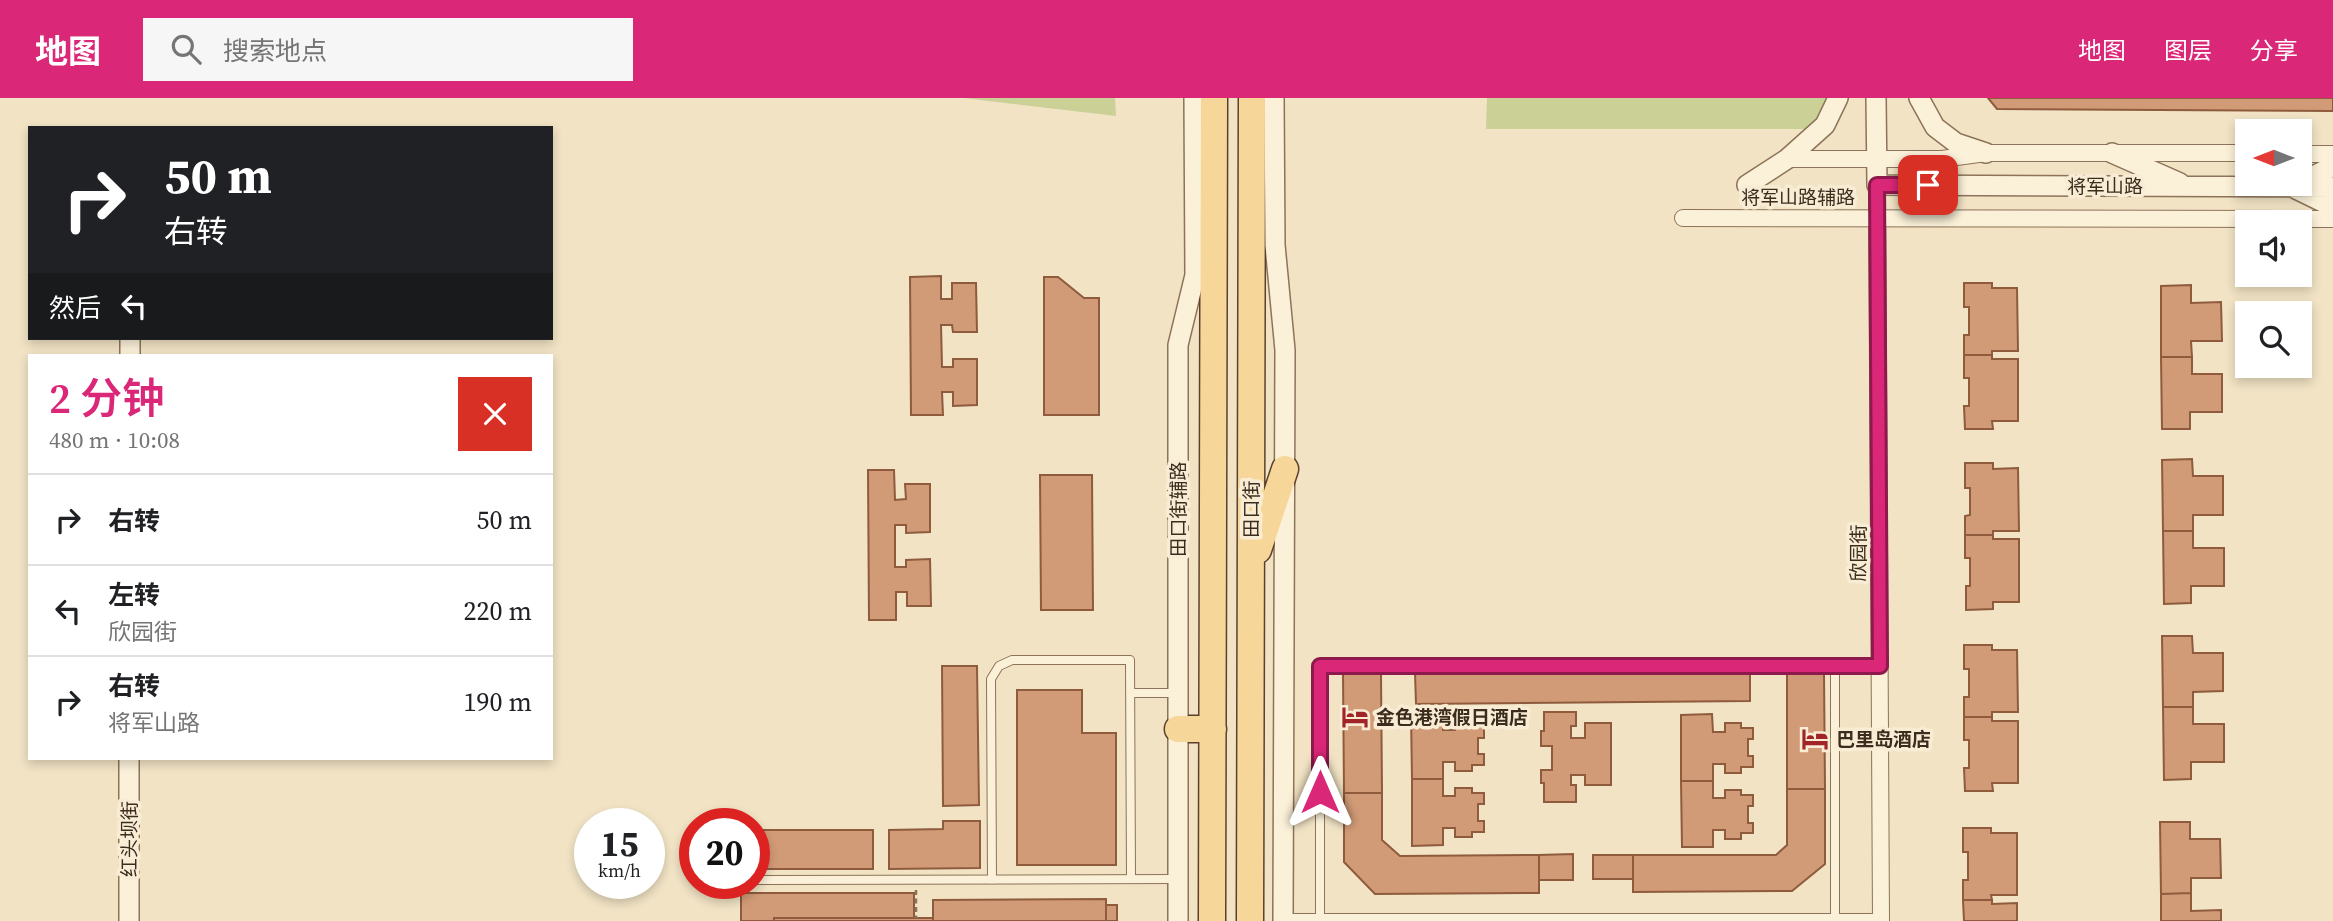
<!DOCTYPE html>
<html lang="zh">
<head>
<meta charset="utf-8">
<style>
	:root { --surface:#fff; --page:#f6f6f6; --text:#202124; --muted:#757577; --line:#e0e0e0; --accent:#db2777 }
	body { margin:0; font-family:"Source Serif 4","Noto Sans SC",serif; background:var(--page); color:var(--text); height:100vh; display:flex; flex-direction:column; font-size:26px; white-space:nowrap }
	* { box-sizing:border-box; margin:0 }
	p { font-size:23px; color:var(--muted) }
	.icon { flex:none; width:38px; height:38px; fill:none; stroke:currentColor; stroke-width:2; stroke-linecap:round; stroke-linejoin:round }
	.map { position:relative; flex:1; overflow:hidden }
	.details { position:absolute; left:28px; top:256px; width:525px; height:406px; display:flex; flex-direction:column; background:var(--surface); border-radius:0px; box-shadow:0 4px 10px #0003 }
	.details>* { flex:none }
	.top-card { position:absolute; left:28px; top:28px; width:525px; height:214px; border-radius:0px; box-shadow:0 4px 10px #0003; background:#202124; color:#fff; overflow:hidden }
	.needle { width:46px; rotate:270deg }
	.controls { position:absolute; left:2235px; top:21px; display:grid; gap:14px }
	.controls a { display:grid; place-items:center; width:77px; height:77px; border-radius:0px; background:var(--surface); box-shadow:0 4px 10px #0003; font-size:35px }
	.speed { position:absolute; left:574px; top:710px; display:flex; gap:14px; font-size:35px; font-weight:700; text-align:center }
	.speed>* { display:grid; place-content:center; width:91px; height:91px; border-radius:50%; background:var(--surface); box-shadow:0 4px 10px #0003; line-height:1 }
	.speed small { font-size:18px; font-weight:400 }
	.speed .limit { border:10px solid #d22; background:#fff; color:#111 }
	.pin { position:absolute; display:grid; place-items:center; width:60px; height:60px; color:#fff; margin:-30px; border-radius:14px; box-shadow:0 4px 10px #0006 }
	.me { position:absolute; width:77px; margin:-38px; rotate:0deg; stroke-linejoin:round; filter:drop-shadow(0 0 5px #0008) }
	.turn { display:flex; align-items:center; gap:24px; height:147px; padding:0 21px; font-size:32px }
	.turn .icon { width:91px; height:91px; stroke-width:2.5 }
	.turn b { display:block; font-size:49px; line-height:60px }
	.then { display:flex; align-items:center; height:66px; padding:0 21px; background:#0003; gap:14px; font-size:26px }
	.round { display:grid; place-items:center; flex:none; width:74px; height:74px; border-radius:0px; background:var(--page) }
	.headline { display:flex; align-items:center; justify-content:space-between; height:119px; padding:0 21px }
	h1 { font-size:42px; font-weight:600; line-height:52px; color:var(--accent) }
	ul { padding:0; list-style:none }
	li { display:flex; align-items:center; gap:21px; height:91px; padding:0 21px; border-top:2px solid var(--line) }
	li div { flex:1 }
	li b { display:block; font-size:26px }
	li em { font-style:normal }
	header { display:flex; align-items:center; gap:42px; box-sizing:border-box; height:98px; padding:0 35px; background:var(--accent); color:#fff }
	header strong { font-size:33px }
	nav { display:flex; gap:38px; margin-inline-start:auto; font-size:24px }
	.search { width:490px; height:63px; background:var(--page); display:flex; align-items:center; gap:18px; box-sizing:border-box; padding:0 24px; border-radius:0px; color:var(--muted); font-size:26px }
	.map>svg:first-child { display:block }
	.green { fill:#cbd096 }
	.building { fill:#d29b77; stroke:#8e5b3d; stroke-width:2 }
	.lines { fill:none; stroke-linecap:round; stroke-linejoin:round }
	.service-casing { stroke:#8d7359; stroke-width:10 }
	.minor-casing { stroke:#8d7359; stroke-width:18 }
	.tertiary-casing { stroke:#8d7359; stroke-width:22 }
	.primary-casing { stroke:#5b412d; stroke-width:29 }
	.path { stroke:#8d7359; stroke-width:2.5; stroke-dasharray:5 3.5; stroke-linecap:butt }
	.service { stroke:#fbf0d8; stroke-width:8 }
	.minor { stroke:#fbf0d8; stroke-width:16 }
	.tertiary { stroke:#fbf0d8; stroke-width:19 }
	.primary { stroke:#f6d799; stroke-width:26 }
	.route-casing { stroke:#8e194d; stroke-width:18 }
	.route { stroke:#db2777; stroke-width:12 }
	.labels { text-anchor:middle; stroke-width:7; stroke-linejoin:round; paint-order:stroke }
	.street-label { font-size:19px; fill:#3c2c1e; stroke:#f8edd4 }
	.poi-label { font-size:19px; font-weight:bold; fill:#3c2c1e; stroke:#f8edd4; text-anchor:start }
</style>
</head>
<body>
<header>
<strong>地图</strong>
<div class="search"><svg class="icon" aria-label="search" viewBox="0 0 24 24"><circle cx="10" cy="10" r="6"/><path d="M15 15l6 6"/></svg>搜索地点</div>
<nav><a>地图</a><a>图层</a><a>分享</a></nav>
</header>
<div class="map">
<svg width="2333" height="823" viewBox="0 0 2333 823">
	<rect width="100%" height="100%" fill="#f1e3c4"/>
	<path class="green" d="M964,0H1115L1116,18Z
		M1487,0H1830V31H1486Z"/>
	<path class="building" d="M1988,0H2333V13L1997,11Z
		M941,178V201H952V185H976L977,234H953L952,227H941L942,269H953V261H977V307L953,308V294H942L943,317H911L910,179Z
		M1044,179H1058L1084,200H1099V317H1044Z
		M1964,185H1992V190H2017L2018,253H1992V257H1964V237H1969V209H1964Z
		M2191,187V205L2221,204L2222,243H2191L2192,259H2161V188Z
		M1964,257H1992V261H2018V323H1992L1993,331H1965L1964,308H1969V280H1964Z
		M2161,259H2192V276H2222V314H2190V331H2162Z
		M2192,361L2193,378H2223V417H2193V433H2163L2162,362Z
		M1965,365H1993V371L2018,370L2019,433H1993V437H1965V418L1970,417V390H1965Z
		M868,372H894L895,402L906,401L905,386H930V434L906,435V427H895V469H906V462L930,461L931,508H907V494H896V522H869Z
		M1040,377H1092L1093,512H1041Z
		M2163,433H2193V450H2224V488H2191V505L2164,506Z
		M1965,437H1993V441H2019V504H1993V511L1966,512V488H1970V460H1965Z
		M2162,538H2192L2193,555H2223V593L2193,594V609H2163Z
		M1964,547H1992V552H2017L2018,614H1992V619H1964V599H1969V571H1964Z
		M942,568H977L979,707L943,708Z
		M1750,573V603L1416,606L1415,575Z
		M1787,574H1824L1825,691H1787Z
		M1343,576H1381L1382,695H1344Z
		M1017,592H1082V635H1116V767H1017Z
		M2163,609H2193V626H2224V664H2191V681L2164,682Z
		M1544,614H1576V628H1571V640H1585V625H1611V687H1585V677H1571V687H1576V704H1544V685H1541V672H1552V648H1541V633H1544Z
		M1411,615H1443V632H1455V623H1471V629H1484V640H1478V656H1484V667H1472V673H1455V664H1443V681H1412Z
		M1712,616L1713,634H1725V625H1741V630H1753V641H1748V658H1753V669H1741V675H1725V666H1713V683H1681V617Z
		M1964,619H1992V623H2018V685H1992L1993,693H1965L1964,670H1969V642H1964Z
		M1412,681H1443V698H1455V690H1472V695H1484V706H1478V723H1484V734H1472V739H1455V730H1443V747L1412,748Z
		M1681,683H1713V700H1725V692H1741V697H1753V708H1748V725H1753V735H1741V741H1725V732H1713V749H1682Z
		M1787,691H1825V766L1792,793L1633,794V757H1776L1787,747Z
		M1344,695H1382V742L1400,758L1539,757V795L1375,796L1344,764Z
		M943,723H980V770L889,771V732L943,731Z
		M2160,724H2190V741H2220L2221,780H2191V795L2161,796Z
		M1963,730H1991V735H2017V797H1991L1992,802H1963V782H1968V754H1963Z
		M754,732H873V771H754Z
		M1573,756V782H1539V757Z
		M1593,757H1633V781H1593Z
		M741,795H914V820H774V823H741Z
		M2191,795V813L2221,812V823H2161V796Z
		M1106,801V823H933V802Z
		M1963,802H1992V806L2017,805V823H1964Z
		M1106,807H1117V823H1106Z
		M774,820H933V823H774Z"/>
	<g class="lines">
		<g class="service-casing">
			<path id="service" d="M1835,568V820
				M1130,595H1178
				M754,782L1178,781
				M992,782L991,581L999,568L1012,562H1130L1131,781
				M1283,820H1881
				M1320,820V568H1880"/>
		</g>
		<g class="minor-casing">
			<path id="minor" d="M2300,56H2333
				M1787,61H1942L1986,55H2247
				M1877,87L1881,823
				M1683,120L2333,121"/>
		</g>
		<g class="tertiary-casing">
			<path id="tertiary" d="M1274,0L1275,147L1285,252L1283,823
				M1876,0L1877,87L2333,89
				M1919,0L1935,29L1956,45L1986,55
				M2112,55L2180,85
				M2300,85L2333,68
				M1747,87L1787,61L1825,27L1838,0
				M2296,91L2333,109
				M130,257V240
				M129,823V660
				M1178,823V247L1195,177L1194,0"/>
		</g>
		<g class="primary-casing">
			<path id="primary" d="M1258,452L1285,371
				M1178,631H1213
				M1212,823L1214,0
				M1250,823L1252,0"/>
		</g>
		<path class="path" d="M916,792V820"/>
		<use href="#service" class="service"/>
		<use href="#minor" class="minor"/>
		<use href="#tertiary" class="tertiary"/>
		<use href="#primary" class="primary"/>
	</g>
	<g class="lines">
		<g class="route-casing">
			<path id="route" d="M1320,694V568H1880L1877,87H1928"/>
		</g>
		<use href="#route" class="route"/>
	</g>
	<defs>
		<g id="hotel-bare" transform="scale(2.1)"><path d="M-6-4.5h1.5V1H6V5H4.5V3h-9V5H-6ZM-4 0a1.8 1.8 0 1 1 3.6 0ZM.5 0V-2.5h3Q6-2.5 6 0Z" fill="#a02428" stroke="#f8edd4" stroke-width="2.5" paint-order="stroke"/></g>
	</defs>
	<g fill-rule="evenodd">
		<use href="#hotel-bare" x="1355" y="619"/>
		<use href="#hotel-bare" x="1815" y="641"/>
	</g>
	<g class="labels">
		<g class="street-label">
			<text x="2105" y="95">将军山路</text>
			<text x="1798" y="106">将军山路辅路</text>
			<text transform="translate(1178 411) rotate(-90)" y="7">田口街辅路</text>
			<text transform="translate(1251 411) rotate(-90)" y="7">田口街</text>
			<text transform="translate(1858 455) rotate(-90)" y="7">欣园街</text>
			<text transform="translate(129 741) rotate(-90)" y="7">红头坝街</text>
		</g>
		<g class="poi-label">
			<text x="1376" y="626">金色港湾假日酒店</text>
			<text x="1836" y="648">巴里岛酒店</text>
		</g>
	</g>
</svg>
<div class="controls">
<a><svg class="needle" viewBox="-14 -14 28 28"><path d="M0-13l5 13h-10z" fill="#e53935"/><path d="M0 13l5-13h-10z" fill="#757577"/></svg></a>
<a><svg class="icon" aria-label="sound" viewBox="0 0 24 24"><path d="M4 9h4l5-4v14l-5-4H4zM17 9q2 3 0 6"/></svg></a>
<a><svg class="icon" aria-label="search" viewBox="0 0 24 24"><circle cx="10" cy="10" r="6"/><path d="M15 15l6 6"/></svg></a>
</div>
<div class="speed"><div>15<small>km/h</small></div><div class="limit">20</div></div>
<div class="pin" style="left:1928px;top:87px;background:#d93025"><svg class="icon" aria-label="arrive" viewBox="0 0 24 24"><path d="M6 21V4h12l-3 4 3 4H6"/></svg></div>
<svg class="me" style="left:1320px;top:694px" viewBox="-20 -20 40 40"><path d="M0-17L14 15 0 8-14 15z" fill="#db2777" stroke="#fff" stroke-width="4"/></svg>
<div class="top-card">
<div class="turn"><svg class="icon" aria-label="right" viewBox="0 0 24 24"><path d="M7 20v-9h11M14 6l5 5-5 5"/></svg><div><b>50 m</b>右转</div></div>
<div class="then">然后<svg class="icon" aria-label="left" viewBox="0 0 24 24"><path d="M17 20v-9H6M10 6l-5 5 5 5"/></svg></div>
</div>
<section class="details">
<div class="headline"><div><h1>2 分钟</h1><p>480 m · 10:08</p></div><a class="round" style="background:#d93025;color:#fff"><svg class="icon" aria-label="close" viewBox="0 0 24 24"><path d="M6 6l12 12M18 6L6 18"/></svg></a></div>
<ul>
<li><svg class="icon" aria-label="right" viewBox="0 0 24 24"><path d="M7 20v-9h11M14 6l5 5-5 5"/></svg><div><b>右转</b></div><em>50 m</em></li>
<li><svg class="icon" aria-label="left" viewBox="0 0 24 24"><path d="M17 20v-9H6M10 6l-5 5 5 5"/></svg><div><b>左转</b><p>欣园街</p></div><em>220 m</em></li>
<li><svg class="icon" aria-label="right" viewBox="0 0 24 24"><path d="M7 20v-9h11M14 6l5 5-5 5"/></svg><div><b>右转</b><p>将军山路</p></div><em>190 m</em></li>
</ul>
</section>
</div>
</body>
</html>
